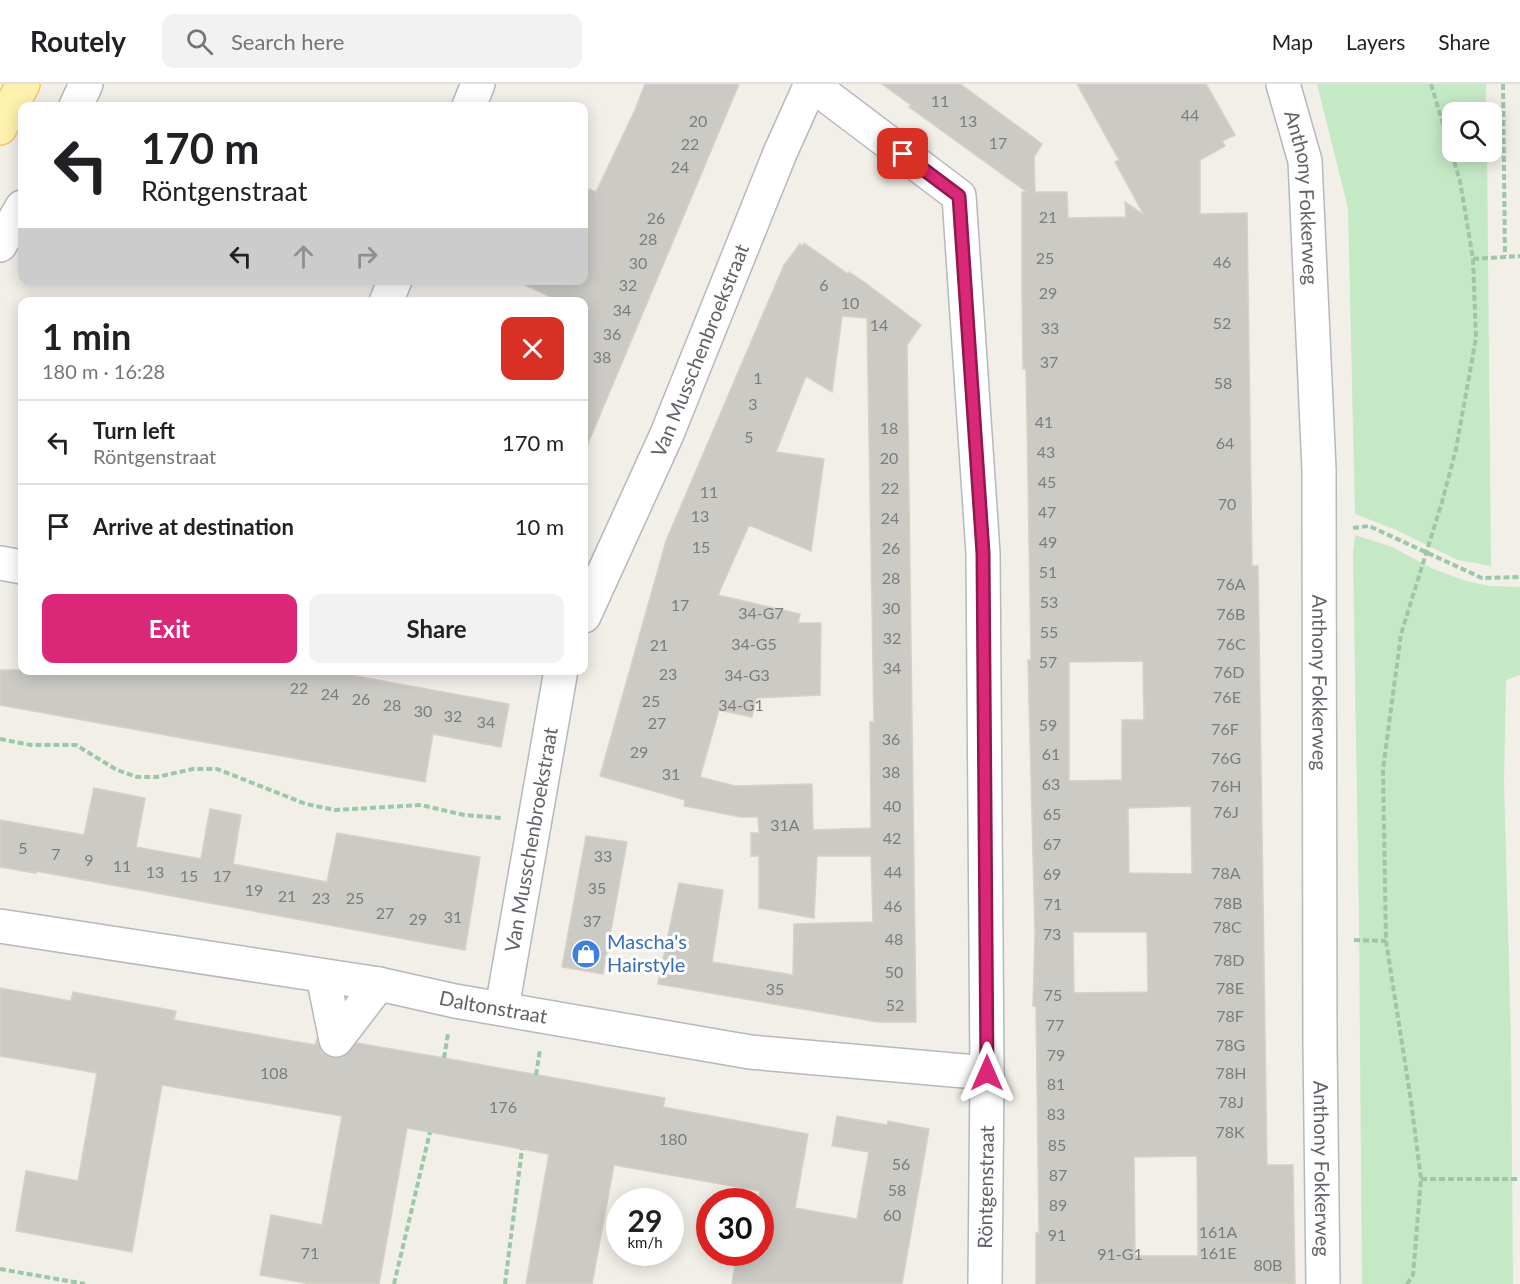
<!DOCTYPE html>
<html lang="en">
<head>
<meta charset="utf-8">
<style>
	:root { --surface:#fff; --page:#f2f2f2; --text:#202124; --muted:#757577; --line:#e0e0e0; --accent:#db2777 }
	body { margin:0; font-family:Lato,sans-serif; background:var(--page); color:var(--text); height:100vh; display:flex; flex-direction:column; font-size:22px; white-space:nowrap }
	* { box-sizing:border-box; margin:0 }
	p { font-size:20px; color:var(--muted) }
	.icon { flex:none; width:33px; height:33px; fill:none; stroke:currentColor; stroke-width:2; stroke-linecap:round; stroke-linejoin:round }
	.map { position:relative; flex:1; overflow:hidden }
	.side { position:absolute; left:18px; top:213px; width:570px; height:378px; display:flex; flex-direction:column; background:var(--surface); border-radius:12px; box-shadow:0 3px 15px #0003 }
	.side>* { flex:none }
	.top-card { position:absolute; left:18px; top:18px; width:570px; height:183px; border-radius:12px; box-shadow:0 3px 15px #0003; background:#fff; color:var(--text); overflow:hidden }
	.buttons { position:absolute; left:1442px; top:18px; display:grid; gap:12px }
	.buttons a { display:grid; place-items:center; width:60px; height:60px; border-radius:12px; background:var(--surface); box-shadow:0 3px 15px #0003; font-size:30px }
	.speed { position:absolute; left:606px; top:1104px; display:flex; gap:12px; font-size:30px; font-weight:700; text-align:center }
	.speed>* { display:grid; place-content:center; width:78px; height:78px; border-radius:50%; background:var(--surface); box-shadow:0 3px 15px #0003; line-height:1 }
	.speed small { font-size:15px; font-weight:400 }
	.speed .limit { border:9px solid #d22; background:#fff; color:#111 }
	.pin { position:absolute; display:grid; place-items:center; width:51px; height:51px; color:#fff; margin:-26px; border-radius:12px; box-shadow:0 3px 9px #0006 }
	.me { position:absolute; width:66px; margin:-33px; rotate:0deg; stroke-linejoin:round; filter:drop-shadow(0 0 4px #0008) }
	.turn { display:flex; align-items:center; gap:21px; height:126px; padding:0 24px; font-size:27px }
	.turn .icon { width:78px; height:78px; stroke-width:2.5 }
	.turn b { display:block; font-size:42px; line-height:51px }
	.lanes { display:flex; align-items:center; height:57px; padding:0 24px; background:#0003; justify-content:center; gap:30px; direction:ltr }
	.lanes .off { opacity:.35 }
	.round { display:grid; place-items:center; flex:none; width:63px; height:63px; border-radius:12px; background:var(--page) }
	.headline { display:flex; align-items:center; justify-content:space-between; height:102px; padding:0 24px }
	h1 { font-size:36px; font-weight:700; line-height:45px }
	.cta { display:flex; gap:12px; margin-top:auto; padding:12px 24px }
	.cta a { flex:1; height:69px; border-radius:12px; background:var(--accent); color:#fff; font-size:24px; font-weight:700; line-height:69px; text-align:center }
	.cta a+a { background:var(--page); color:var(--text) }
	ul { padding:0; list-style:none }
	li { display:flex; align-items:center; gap:18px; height:84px; padding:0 24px; border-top:2px solid var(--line) }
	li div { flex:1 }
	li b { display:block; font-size:22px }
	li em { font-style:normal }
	header { display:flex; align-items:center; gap:36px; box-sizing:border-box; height:84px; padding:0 30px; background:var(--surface); border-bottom:2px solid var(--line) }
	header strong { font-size:28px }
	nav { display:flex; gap:33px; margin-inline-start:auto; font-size:21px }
	.search { width:420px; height:54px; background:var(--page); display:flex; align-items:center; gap:15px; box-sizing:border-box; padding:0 21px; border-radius:12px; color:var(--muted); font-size:22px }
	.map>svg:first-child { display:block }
	.green { fill:#c5e8c5 }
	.building { fill:#cccac5; stroke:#d6d1c6; stroke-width:1.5; fill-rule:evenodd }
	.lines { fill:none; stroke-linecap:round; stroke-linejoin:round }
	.minor-casing { stroke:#b5b8bc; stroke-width:36 }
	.major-casing { stroke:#f2c960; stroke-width:36 }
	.path { stroke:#9cc7a9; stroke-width:4; stroke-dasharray:6 3; stroke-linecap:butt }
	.minor { stroke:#fff; stroke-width:33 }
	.major { stroke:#fff2af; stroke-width:33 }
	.route-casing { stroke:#8e194d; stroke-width:15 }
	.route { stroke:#db2777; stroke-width:10 }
	.labels { text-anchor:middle; stroke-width:6; stroke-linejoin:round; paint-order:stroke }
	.number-label { font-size:16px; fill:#7a7d7f }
	.street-label { font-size:20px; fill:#5f6368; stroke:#fff }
	.shop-label { font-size:20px; fill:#366cbe; stroke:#fff; text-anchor:start }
</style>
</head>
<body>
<header>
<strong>Routely</strong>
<div class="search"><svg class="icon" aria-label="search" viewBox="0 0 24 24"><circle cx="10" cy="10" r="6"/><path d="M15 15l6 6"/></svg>Search here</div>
<nav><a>Map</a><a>Layers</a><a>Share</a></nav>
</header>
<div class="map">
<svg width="1520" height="1200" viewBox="0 0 1520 1200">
	<rect width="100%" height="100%" fill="#f1efe8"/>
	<path class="green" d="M1317,0H1486V28H1452V68H1487L1491,482L1458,476L1394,445L1355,430L1348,124Z
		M1355,451L1392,463L1431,484L1466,497L1490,502L1520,503V591L1506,596L1504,698L1511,957L1513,1200H1362L1359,838L1353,470Z"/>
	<path class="building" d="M645,0H739L584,369V218H561L515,196H584V103L596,108L635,26Z
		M882,0H960L1042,60L1034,73L1035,108H1067L1068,134L1126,133L1125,118L1144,131L1115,78L1119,76L1077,0H1206L1235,51L1222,57L1225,62L1200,76V130L1247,129L1252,482H1258L1267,1081H1293L1295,1200H1036V1149H1039L1036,922H1033L1035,849L1028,576H1031L1027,337L1026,285H1023L1022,203V108H1027L909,23L911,21ZM1143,577L1144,636H1122V696L1069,697V578ZM1191,722L1192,790L1129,789L1128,724ZM1073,848H1147L1148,908L1074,909ZM1197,1072L1198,1172H1135L1134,1073Z
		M804,159L848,190L849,188L864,198L921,241L907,261L916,938H878L658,900L679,799L723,806L712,878L793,891L794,840L873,838L871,772H817L814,834L759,824V772H751V749H759L758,733H741L684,722L685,716L600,692L666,457L784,181L800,160L802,162ZM842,232L867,234L874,638H870L871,744L813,746L812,700L735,702L700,693L719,626L752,633L756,614L820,611L821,539H798L800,530L718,511L749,441L811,467L824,375L776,368L806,292L832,308Z
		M0,586H323L509,620L501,663L433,650L425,698L0,621Z
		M94,704L145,714L136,763L201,775L210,725L241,731L233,780L327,798L337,749L480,773L465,866L36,787V789L0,783V736L84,751Z
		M586,752L627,758L603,890L562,883Z
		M0,904L71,917L73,908L176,927L174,936L315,961L317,955L322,969L332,974L343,973L357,959L444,974L665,1014L663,1023L808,1050L795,1124L857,1135L869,1068L832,1062L837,1032L887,1041L888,1037L929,1045L902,1200H732L737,1168H760V1118H758L760,1107L614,1081L592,1200H526L549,1070L407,1044L379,1200H311L260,1191L271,1131L322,1141L342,1032L162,1001L132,1168L16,1147L26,1087L78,1097L97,989L0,972Z"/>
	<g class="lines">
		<g class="minor-casing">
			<g id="minor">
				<path d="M811,0L959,112L983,469L987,989L985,1200"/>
				<path id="s1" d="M1283,0L1305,77L1319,385L1320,961L1323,1200"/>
				<path d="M76,22L86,0"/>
				<path d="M469,22L478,0"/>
				<path d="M0,161L22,123"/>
				<path d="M386,218L395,196"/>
				<path d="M0,479L22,483"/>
				<path id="s2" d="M584,532L667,350L780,69L811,0"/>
				<path id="s3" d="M0,842L379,900L455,917L750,968L987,989"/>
				<path d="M323,892L336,956L379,900"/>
				<path id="s4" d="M502,924L561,586"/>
			</g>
		</g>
		<g class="major-casing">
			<path id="major" d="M0,44L23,0"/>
		</g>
		<path class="path" d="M1503,0L1505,172
			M1473,175L1520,172
			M1353,444L1369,442L1482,494L1520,493
			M0,655L31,661H76L117,686L137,693H157L193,685H217L306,720L335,726L421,721L464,731L502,734
			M1354,856L1386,857
			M444,974L448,950
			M536,991L540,966
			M1421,1095H1520
			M0,1185L85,1200
			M394,1200L430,1048
			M505,1200L522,1065
			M1407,1200L1413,1191L1421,1095L1411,1017L1386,857L1383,685L1401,550L1442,418L1456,365L1476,254L1473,175L1460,97L1431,0"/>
		<use href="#minor" class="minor"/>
		<use href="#major" class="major"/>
	</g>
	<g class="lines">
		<g class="route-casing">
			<path id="route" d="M903,70L959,112L983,469L987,989"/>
		</g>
		<use href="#route" class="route"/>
	</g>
	<defs>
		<g id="shop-disc" transform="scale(1.5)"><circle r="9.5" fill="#3f7fe0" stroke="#fff"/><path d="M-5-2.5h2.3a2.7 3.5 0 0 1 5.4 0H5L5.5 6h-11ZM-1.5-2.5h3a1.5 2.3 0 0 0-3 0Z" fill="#fff"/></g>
	</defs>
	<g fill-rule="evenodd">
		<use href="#shop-disc" x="586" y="870"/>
	</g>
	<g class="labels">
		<g class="number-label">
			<text x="940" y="23">11</text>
			<text x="1190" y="37">44</text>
			<text x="698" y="43">20</text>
			<text x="968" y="43">13</text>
			<text x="998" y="65">17</text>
			<text x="690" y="66">22</text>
			<text x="680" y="89">24</text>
			<text x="1048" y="139">21</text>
			<text x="656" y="140">26</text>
			<text x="648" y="161">28</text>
			<text x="1045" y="180">25</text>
			<text x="1222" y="184">46</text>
			<text x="638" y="185">30</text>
			<text x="628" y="207">32</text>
			<text x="824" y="207">6</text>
			<text x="1048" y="215">29</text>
			<text x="850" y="225">10</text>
			<text x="622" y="232">34</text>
			<text x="1222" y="245">52</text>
			<text x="879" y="247">14</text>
			<text x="1050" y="250">33</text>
			<text x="612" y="256">36</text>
			<text x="602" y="279">38</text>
			<text x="1049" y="284">37</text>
			<text x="758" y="300">1</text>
			<text x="1223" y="305">58</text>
			<text x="753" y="326">3</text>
			<text x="1044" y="344">41</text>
			<text x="889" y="350">18</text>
			<text x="749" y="359">5</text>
			<text x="1225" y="365">64</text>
			<text x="1046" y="374">43</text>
			<text x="889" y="380">20</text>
			<text x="1047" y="404">45</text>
			<text x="890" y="410">22</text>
			<text x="709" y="414">11</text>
			<text x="1227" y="426">70</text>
			<text x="1047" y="434">47</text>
			<text x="700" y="438">13</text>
			<text x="890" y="440">24</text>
			<text x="1048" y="464">49</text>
			<text x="701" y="469">15</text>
			<text x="891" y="470">26</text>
			<text x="1048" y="494">51</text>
			<text x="891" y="500">28</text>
			<text x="1231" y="506">76A</text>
			<text x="1049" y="524">53</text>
			<text x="680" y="527">17</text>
			<text x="891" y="530">30</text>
			<text x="761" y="535">34-G7</text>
			<text x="1231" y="536">76B</text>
			<text x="1049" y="554">55</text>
			<text x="892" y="560">32</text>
			<text x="754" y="566">34-G5</text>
			<text x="1231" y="566">76C</text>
			<text x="659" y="567">21</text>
			<text x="1048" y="584">57</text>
			<text x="892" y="590">34</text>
			<text x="1229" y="594">76D</text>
			<text x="668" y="596">23</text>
			<text x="747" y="597">34-G3</text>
			<text x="299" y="610">22</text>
			<text x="330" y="616">24</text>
			<text x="1227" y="619">76E</text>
			<text x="361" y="621">26</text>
			<text x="651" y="623">25</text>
			<text x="392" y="627">28</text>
			<text x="741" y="627">34-G1</text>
			<text x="423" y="633">30</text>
			<text x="453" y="638">32</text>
			<text x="486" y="644">34</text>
			<text x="657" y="645">27</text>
			<text x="1048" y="647">59</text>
			<text x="1225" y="651">76F</text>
			<text x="891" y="661">36</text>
			<text x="639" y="674">29</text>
			<text x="1051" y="676">61</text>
			<text x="1226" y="680">76G</text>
			<text x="891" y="694">38</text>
			<text x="671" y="696">31</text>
			<text x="1051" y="706">63</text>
			<text x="1226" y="708">76H</text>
			<text x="892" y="728">40</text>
			<text x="1226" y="734">76J</text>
			<text x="1052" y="736">65</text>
			<text x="785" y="747">31A</text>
			<text x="892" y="760">42</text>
			<text x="1052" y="766">67</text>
			<text x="23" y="770">5</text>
			<text x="56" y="776">7</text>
			<text x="603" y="778">33</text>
			<text x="89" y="782">9</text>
			<text x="122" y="788">11</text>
			<text x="155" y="794">13</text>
			<text x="893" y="794">44</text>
			<text x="1226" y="795">78A</text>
			<text x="1052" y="796">69</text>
			<text x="189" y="798">15</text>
			<text x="222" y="798">17</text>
			<text x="597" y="810">35</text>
			<text x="254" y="812">19</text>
			<text x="287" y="818">21</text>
			<text x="321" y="820">23</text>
			<text x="355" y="820">25</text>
			<text x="1228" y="825">78B</text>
			<text x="1053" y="826">71</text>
			<text x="893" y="828">46</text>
			<text x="385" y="835">27</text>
			<text x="453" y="839">31</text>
			<text x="418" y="841">29</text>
			<text x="592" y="843">37</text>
			<text x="1227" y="849">78C</text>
			<text x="1052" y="856">73</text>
			<text x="894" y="861">48</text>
			<text x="1229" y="882">78D</text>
			<text x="894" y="894">50</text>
			<text x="1230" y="910">78E</text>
			<text x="775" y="911">35</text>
			<text x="1053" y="917">75</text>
			<text x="895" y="927">52</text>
			<text x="1230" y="938">78F</text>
			<text x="1055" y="947">77</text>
			<text x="1230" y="967">78G</text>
			<text x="1056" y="977">79</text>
			<text x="274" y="995">108</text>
			<text x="1231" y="995">78H</text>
			<text x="1056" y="1006">81</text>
			<text x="1231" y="1024">78J</text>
			<text x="503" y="1029">176</text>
			<text x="1056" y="1036">83</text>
			<text x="1230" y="1054">78K</text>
			<text x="673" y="1061">180</text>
			<text x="1057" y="1067">85</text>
			<text x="901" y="1086">56</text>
			<text x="1058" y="1097">87</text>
			<text x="897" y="1112">58</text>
			<text x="1058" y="1127">89</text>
			<text x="892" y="1137">60</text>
			<text x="1218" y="1154">161A</text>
			<text x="1057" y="1157">91</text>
			<text x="310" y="1175">71</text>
			<text x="1218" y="1175">161E</text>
			<text x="1120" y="1176">91-G1</text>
			<text x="1268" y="1187">80B</text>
		</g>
		<g class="street-label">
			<text dy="7" stroke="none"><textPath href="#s1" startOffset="116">Anthony Fokkerweg</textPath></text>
			<text dy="7" stroke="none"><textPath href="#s2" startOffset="290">Van Musschenbroekstraat</textPath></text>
			<text dy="7" stroke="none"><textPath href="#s1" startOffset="602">Anthony Fokkerweg</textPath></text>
			<text dy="7" stroke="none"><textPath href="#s4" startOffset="171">Van Musschenbroekstraat</textPath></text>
			<text dy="7" stroke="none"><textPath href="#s3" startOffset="500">Daltonstraat</textPath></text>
			<text dy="7" stroke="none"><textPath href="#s1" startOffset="1088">Anthony Fokkerweg</textPath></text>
			<text transform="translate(986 1103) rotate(-89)" y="7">Röntgenstraat</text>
		</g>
		<g class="shop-label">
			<text x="607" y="865">Mascha's<tspan x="607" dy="23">Hairstyle</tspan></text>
		</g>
	</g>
</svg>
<div class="buttons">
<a><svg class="icon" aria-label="search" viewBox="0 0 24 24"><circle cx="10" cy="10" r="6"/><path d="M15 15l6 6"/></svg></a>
</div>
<div class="speed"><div>29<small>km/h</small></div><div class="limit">30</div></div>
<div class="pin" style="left:903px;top:70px;background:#d93025"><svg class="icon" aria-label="arrive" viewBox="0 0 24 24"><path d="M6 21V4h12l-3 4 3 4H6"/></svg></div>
<svg class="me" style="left:987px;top:989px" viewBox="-20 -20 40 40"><path d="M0-17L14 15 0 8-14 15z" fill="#db2777" stroke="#fff" stroke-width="4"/></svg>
<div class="top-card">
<div class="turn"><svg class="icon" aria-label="left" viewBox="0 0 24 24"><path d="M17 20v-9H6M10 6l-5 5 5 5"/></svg><div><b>170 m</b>Röntgenstraat</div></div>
<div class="lanes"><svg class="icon" aria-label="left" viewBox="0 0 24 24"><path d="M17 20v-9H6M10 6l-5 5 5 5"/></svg><svg class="icon off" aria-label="ahead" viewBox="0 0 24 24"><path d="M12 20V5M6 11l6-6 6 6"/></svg><svg class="icon off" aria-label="right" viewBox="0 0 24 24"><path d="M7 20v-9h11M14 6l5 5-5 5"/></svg></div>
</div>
<section class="side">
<div class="headline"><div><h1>1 min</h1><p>180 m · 16:28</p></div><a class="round" style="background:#d93025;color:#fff"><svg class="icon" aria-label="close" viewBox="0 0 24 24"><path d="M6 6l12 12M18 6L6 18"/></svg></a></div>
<ul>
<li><svg class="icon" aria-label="left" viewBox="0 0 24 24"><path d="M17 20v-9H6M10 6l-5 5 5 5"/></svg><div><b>Turn left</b><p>Röntgenstraat</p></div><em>170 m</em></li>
<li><svg class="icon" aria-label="arrive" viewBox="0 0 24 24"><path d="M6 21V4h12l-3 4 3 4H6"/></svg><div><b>Arrive at destination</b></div><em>10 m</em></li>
</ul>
<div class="cta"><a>Exit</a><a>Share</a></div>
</section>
</div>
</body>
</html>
